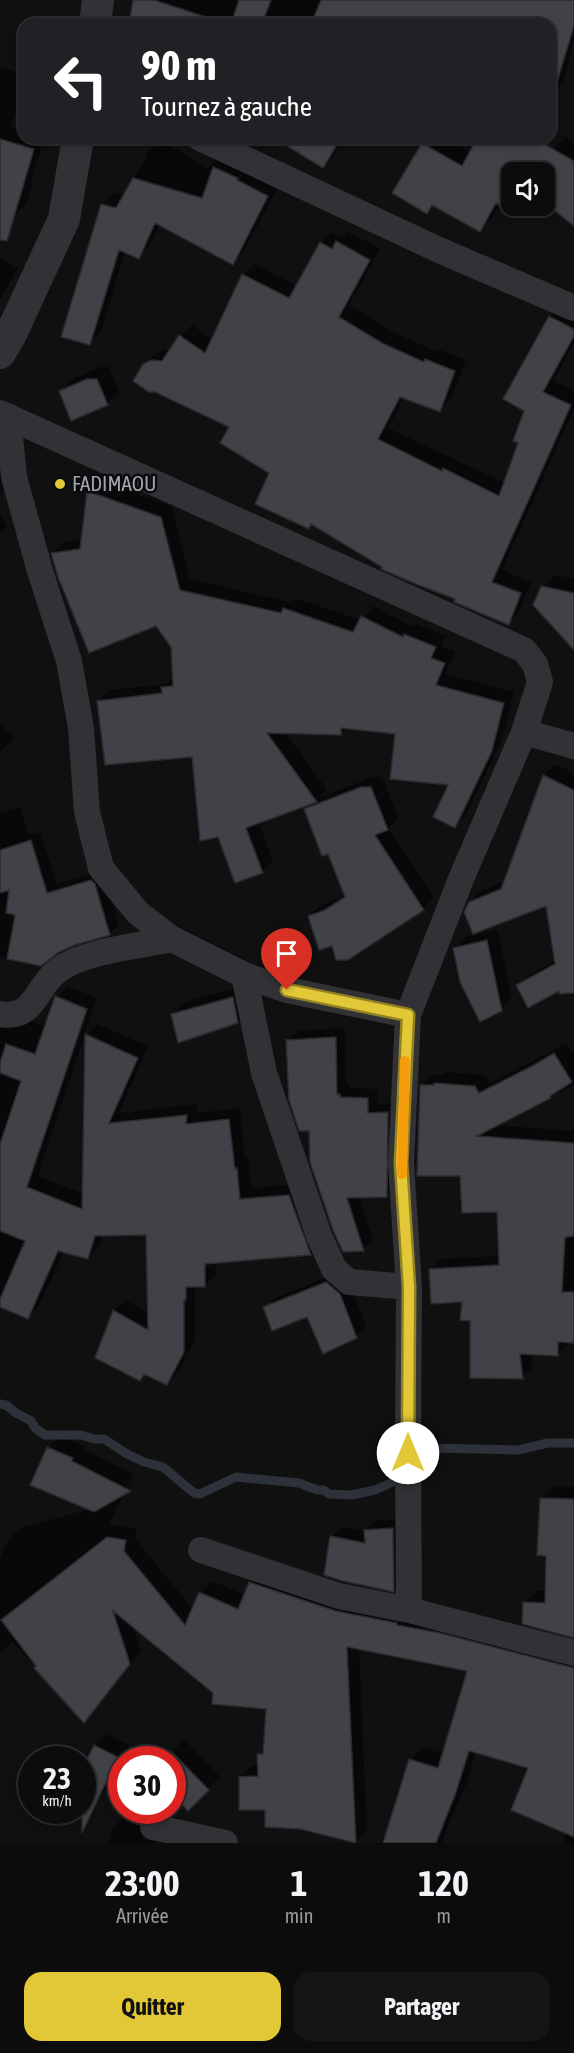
<!DOCTYPE html>
<html lang="fr">
<head>
<meta charset="utf-8">
<style>
	:root { --surface:#0c0c0d; --page:#151516; --text:#f1f3f6; --muted:#9a9b9d; --line:#2c2c2e; --accent:#e2c837 }
	body { margin:0; font-family:"Asap Condensed",sans-serif; background:var(--page); color:var(--text); height:100vh; display:flex; flex-direction:column; font-size:22px; white-space:nowrap }
	* { box-sizing:border-box; margin:0 }
	p { font-size:20px; color:var(--muted) }
	.icon { flex:none; width:33px; height:33px; fill:none; stroke:currentColor; stroke-width:2; stroke-linecap:round; stroke-linejoin:round }
	.map { position:relative; height:1843px; overflow:hidden }
	.drawer { display:flex; flex-direction:column; background:var(--surface); flex:1 }
	.drawer>* { flex:none }
	.banner { position:absolute; left:18px; top:18px; width:538px; height:126px; border-radius:18px; box-shadow:0 3px 9px #0003,0 0 0 2px var(--line); background:#202124; color:#fff; overflow:hidden }
	.fabs { position:absolute; left:501px; top:162px; display:grid; gap:12px }
	.fabs a { display:grid; place-items:center; width:54px; height:54px; border-radius:12px; background:var(--surface); box-shadow:0 3px 9px #0003,0 0 0 2px var(--line); font-size:30px }
	.speed { position:absolute; left:18px; top:1746px; display:flex; gap:12px; font-size:30px; font-weight:700; text-align:center }
	.speed>* { display:grid; place-content:center; width:78px; height:78px; border-radius:50%; background:var(--surface); box-shadow:0 3px 9px #0003,0 0 0 2px var(--line); line-height:1 }
	.speed small { font-size:15px; font-weight:400 }
	.speed .limit { border:9px solid #d22; background:#fff; color:#111 }
	.pin { position:absolute; display:grid; place-items:center; width:51px; height:51px; color:#fff; margin:-62px -26px; border-radius:50% 50% 50% 0; rotate:-45deg; box-shadow:0 0 6px #0007 }
	.pin .icon { rotate:45deg }
	.me { position:absolute; width:66px; margin:-33px; rotate:0deg; stroke-linejoin:round; filter:drop-shadow(0 0 4px #0008) }
	.turn { display:flex; align-items:center; gap:21px; height:126px; padding:0 24px; font-size:27px }
	.turn .icon { width:78px; height:78px; stroke-width:2.5 }
	.turn b { display:block; font-size:42px; line-height:51px }
	.eta { display:flex; justify-content:space-evenly; align-items:center; height:102px; text-align:center }
	.eta b { font-size:36px; font-weight:700; line-height:42px }
	.primary-button { display:flex; gap:12px; margin-top:auto; padding:12px 24px }
	.primary-button a { flex:1; height:69px; border-radius:18px; background:var(--accent); color:#111; font-size:24px; font-weight:700; line-height:69px; text-align:center }
	.primary-button a+a { background:var(--page); color:var(--text) }
	.map>svg:first-child { display:block }
	.shadow { fill:#0007 }
	.lines { fill:none; stroke-linecap:round; stroke-linejoin:round }
	.stream { stroke:#2d323a; stroke-width:9 }
	.building { fill:#414247; stroke:#2b2a2d; stroke-width:1.5 }
	.minor { stroke:#313136; stroke-width:26 }
	.tertiary { stroke:#313136; stroke-width:32 }
	.route-casing { stroke:#938224; stroke-width:15 }
	.route { stroke:#e2c837; stroke-width:10 }
	.slow { stroke:#f59e0b; stroke-width:10 }
	.poi-dot { fill:#e2c837; stroke:#0b0b0c; stroke-width:2 }
	.labels { text-anchor:middle; stroke-width:5; stroke-linejoin:round; paint-order:stroke }
	.poi-label { font-size:21px; fill:#a2a4b1; stroke:#0b0b0c; text-anchor:start }
</style>
</head>
<body>
<div class="map">
<svg width="574" height="1843" viewBox="0 0 574 1843">
	<rect width="100%" height="100%" fill="#101011"/>
	<path class="shadow" d="M134,0H522L523,24H130Z
		M535,0H574V38L564,80L553,91H550V24H530Z
		M0,67L24,75V89L10,128L24,132V138H44L31,181L33,182L27,203L16,214L0,209Z
		M565,137L574,142V224L544,172H512V206H524L516,214L500,203L492,218L480,230L434,204L426,212L394,192L423,144L429,138H446L471,153L479,138H548L538,170L553,149Z
		M294,138H344L334,155L323,166Z
		M160,140L208,168L220,154L279,185L244,251L232,263L160,224L150,246L138,257L125,251L101,332L89,344L102,205L114,193L124,196L149,152Z
		M348,231L380,249L349,305L393,332L436,351L438,349L466,360L451,399L439,410L404,397L388,428L505,483L520,442L526,410L505,398L550,316L562,305L574,312V343L553,381L574,391V409L502,570L531,582L519,612L508,623L313,523L309,527L271,473L232,427L144,365L156,353L163,350H171L181,336L192,325L213,340L243,275L255,264L297,286L321,243L332,232L342,238Z
		M0,257L18,268L0,299Z
		M100,367H109L119,392L107,404L61,391L73,379Z
		M0,466L10,478L12,484L0,494Z
		M99,481L172,506L190,579L290,602L295,598L361,620L373,606L414,627L416,624L446,636L441,646L455,652L445,674L514,692L502,739L466,815L455,826L451,784L396,732L346,727L341,733L285,732L327,790L318,798L373,777H382L398,818L388,828L434,898L423,909L333,944L309,916L320,905L338,899L346,894L329,852L306,810L315,801L258,821L273,861L262,872L194,755L99,701L110,690L167,684L174,677L172,647L157,624L52,553L63,542L83,540L88,492Z
		M0,515L7,526L0,533Z
		M555,575L574,579V648L543,587Z
		M0,724L14,737L0,752Z
		M555,764L574,773V996H572L568,984L518,986L529,975L556,960L548,904L470,902L482,891L505,881L544,775Z
		M20,807L29,835L40,832L57,884L102,871L119,924L109,934L61,950L40,964L0,957V813Z
		M498,930L512,998L501,1010L455,948L466,937Z
		M68,986L97,998L38,1176L84,1194L86,1035L97,1024L148,1046L119,1113L197,1104L196,1113L240,1108L245,1158H248L251,1188L301,1184L322,1242L310,1254L216,1261V1274L204,1286H197L195,1289V1339L178,1372L166,1384L146,1373L140,1379L114,1311L125,1300L149,1313L147,1233L103,1234L99,1246L88,1258L64,1251L39,1306L27,1318L0,1306V1012L46,1026L57,997Z
		M245,986L250,1009L238,1021L172,1015L184,1002Z
		M345,1028L346,1085H349V1088L377,1089V1104L398,1103L396,1185L386,1195L359,1196L373,1240L363,1249L311,1129L288,1040L298,1031Z
		M566,1043L572,1053L574,1051V1085L494,1125L574,1131V1158L462,1175L421,1086L432,1075H444L447,1072L486,1075L490,1083L547,1054Z
		M574,1185V1341H568V1344L557,1354L531,1353L533,1367L522,1377L472,1319L464,1301L430,1270L441,1259L500,1256Z
		M337,1273L350,1284L366,1326L356,1336L308,1315L265,1308L275,1298Z
		M60,1436L84,1446L83,1449L133,1474L109,1524L137,1529L135,1539L193,1609L200,1593L212,1581L245,1595L251,1583L263,1571L574,1654V1843H563L567,1832L530,1767L476,1752L467,1782L441,1843H384L411,1759L423,1747L444,1754L469,1670L359,1648L367,1831L356,1843L267,1808L240,1777L252,1765H259V1755L265,1749L268,1708L215,1692L133,1625L141,1651L95,1710L84,1721L12,1641L0,1653V1558L8,1540L20,1528L90,1509L48,1448Z
		M553,1486L574,1487V1636L525,1603L537,1591H547L548,1554L541,1498Z
		M403,1519L404,1580L393,1590L331,1537L342,1527L365,1531L376,1520Z
		M107,1734L129,1745L110,1786L98,1798L95,1746Z
		M184,1739L220,1777L188,1808L172,1760H164Z
		M125,1816L145,1822L176,1843H109L113,1828Z"/>
	<g class="lines">
		<path class="stream" d="M0,1404L6,1405L16,1413L31,1421L35,1428L45,1435H81L94,1439H104L127,1454L144,1462L163,1467L194,1493L200,1494L236,1477L299,1483L317,1490H324L329,1494L352,1495L375,1490L393,1482L404,1474
			M412,1463L428,1448L518,1450L548,1443H574"/>
	</g>
	<path class="building" d="M133,0H154L212,19L211,24H129Z
		M239,0H271L262,24H231Z
		M321,0H574V26L557,82H550V24H311Z
		M274,138H341L323,168Z
		M477,138H534L574,161V226L544,202V172H512V206H523L516,216L496,203L480,232L432,205L427,214L392,193L422,143L462,166Z
		M0,139L34,149L7,241L0,240Z
		M213,167L238,178L237,180L268,196L233,265L155,223L139,259L119,250L90,345L61,337L101,204L116,208L133,178L202,198Z
		M336,241L370,260L339,317L382,343L424,362L425,359L455,371L440,412L400,397L378,439L442,471L443,468L499,496L518,443L513,441L524,411L503,399L549,316L574,329V336L543,392L571,405L492,582L521,593L509,625L454,602L455,599L416,584L381,569L382,567L311,524L309,529L255,504L269,473L220,443L229,427L155,392H149L133,381L143,364L151,360L162,361L179,335L205,353L242,274L289,298L320,242L332,249Z
		M87,379H97L108,405L71,421L59,391Z
		M87,491L161,517L180,590L281,613L283,608L353,632L361,616L403,637L404,634L436,647L431,658L445,663L436,685L504,703L492,751L455,828L433,817L448,785L390,779L395,734L341,728V735L267,733L317,802L246,828L263,873L235,883L218,837L200,841L192,757L105,765L97,701L162,693L161,687L173,686L171,647L156,626L89,653L58,577L51,553L80,549Z
		M541,586L574,593V650L533,605Z
		M543,775L574,790V993L559,994V991L528,1008L516,985L555,964L546,906L473,934L464,912L469,902L501,889Z
		M361,787H371L388,830L375,835L424,910L348,960H336L332,946L319,950L308,916L325,910L345,897L328,854L322,856L304,809Z
		M31,840L47,893L91,880L95,884L110,935L75,945L59,952L41,966L7,959L15,915L6,913L9,890L0,893V850Z
		M487,940L502,1011L480,1022L460,982L453,948Z
		M55,996L87,1009L27,1187L82,1209L85,1034L138,1058L109,1123L187,1115L186,1124L229,1119L235,1169L237,1168L240,1199L289,1195L311,1255L205,1264V1287H186V1300H184V1352L167,1385L144,1374L140,1381L95,1358L113,1310L148,1330L146,1235L95,1236L88,1259L58,1251L28,1319L0,1307V1299L25,1241L0,1231V1144L21,1081L0,1073V1062L6,1044L35,1054Z
		M233,997L238,1023L178,1043L171,1014Z
		M336,1037L337,1094H340V1097L368,1098V1113L388,1112L387,1197L347,1198L364,1251L343,1252L333,1230L310,1162L309,1131H299L289,1100L286,1040Z
		M554,1053L572,1082L550,1096L551,1098L477,1136L574,1143V1236L566,1237L565,1238L562,1292H574V1343L558,1342V1356L520,1354L523,1379L470,1378V1321L460,1320L462,1302L431,1304L429,1269L499,1265L497,1212L462,1213L460,1176H417L420,1085H434V1083L475,1086L479,1093L534,1065Z
		M326,1282L340,1294L357,1338L323,1354L307,1317L272,1331L263,1307Z
		M47,1447L73,1458L72,1461L131,1491L94,1512L30,1485Z
		M540,1498L574,1499V1638L522,1624L523,1602L545,1603L546,1556L537,1555Z
		M393,1528L394,1592L343,1581L324,1575L330,1536L365,1543L364,1530Z
		M107,1537L126,1540L124,1551L185,1625L199,1592L238,1609L249,1582L336,1611L397,1623V1625L440,1633L574,1668V1837L511,1810L528,1768L469,1751L455,1795L436,1843H383L409,1759L438,1768L467,1671L347,1647L356,1843L300,1829L265,1827V1810H239V1777L258,1776L257,1754H263L266,1709L212,1704L213,1693L113,1611L130,1664L84,1723L34,1668L36,1666L1,1620Z
		M94,1745L118,1757L82,1833V1769Z
		M172,1752L209,1790L188,1811L172,1794Z"/>
	<g class="lines">
		<path class="minor" d="M200,138L439,250L574,308
			M0,413L524,650L535,664L540,682L524,732L461,879L408,1015L401,1163L409,1287L408,1453L409,1610
			M8,416L14,477L40,571L69,661L81,728L87,812L101,868L138,913L172,939L244,975L287,990L408,1015
			M524,732L574,746
			M244,975L264,1073L319,1236L334,1269L349,1282L409,1287
			M0,1014C34,1020 35,989 56,972C81,951 139,946 172,939
			M201,1550L339,1596L409,1610L574,1653
			M153,1827L225,1843"/>
		<path class="tertiary" d="M95,24L98,0
			M0,353L10,336L64,219L78,138"/>
	</g>
	<g class="lines">
		<g class="route-casing">
			<path id="route" d="M287,990L408,1015L401,1163L409,1287L408,1453"/>
		</g>
		<use href="#route" class="route"/>
		<path class="slow" d="M402,1174L405,1061"/>
	</g>
	<circle class="poi-dot" cx="60" cy="484" r="6"/>
	<g class="labels">
		<g class="poi-label">
			<text x="72" y="491">FADIMAOU</text>
		</g>
	</g>
</svg>
<div class="fabs">
<a><svg class="icon" aria-label="sound" viewBox="0 0 24 24"><path d="M4 9h4l5-4v14l-5-4H4zM17 9q2 3 0 6"/></svg></a>
</div>
<div class="speed"><div>23<small>km/h</small></div><div class="limit">30</div></div>
<div class="pin" style="left:287px;top:990px;background:#d93025"><svg class="icon" aria-label="arrive" viewBox="0 0 24 24"><path d="M6 21V4h12l-3 4 3 4H6"/></svg></div>
<svg class="me" style="left:408px;top:1453px" viewBox="-20 -20 40 40"><circle r="19" fill="#fff"/><path d="M0-13L10 11 0 6-10 11z" fill="#e2c837"/></svg>
<div class="banner">
<div class="turn"><svg class="icon" aria-label="left" viewBox="0 0 24 24"><path d="M17 20v-9H6M10 6l-5 5 5 5"/></svg><div><b>90 m</b>Tournez à gauche</div></div>
</div>
</div>
<section class="drawer">
<div class="eta">
<div><b>23:00</b><p>Arrivée</p></div>
<div><b>1</b><p>min</p></div>
<div><b>120</b><p>m</p></div>
</div>
<div class="primary-button"><a>Quitter</a><a>Partager</a></div>
</section>
</body>
</html>
